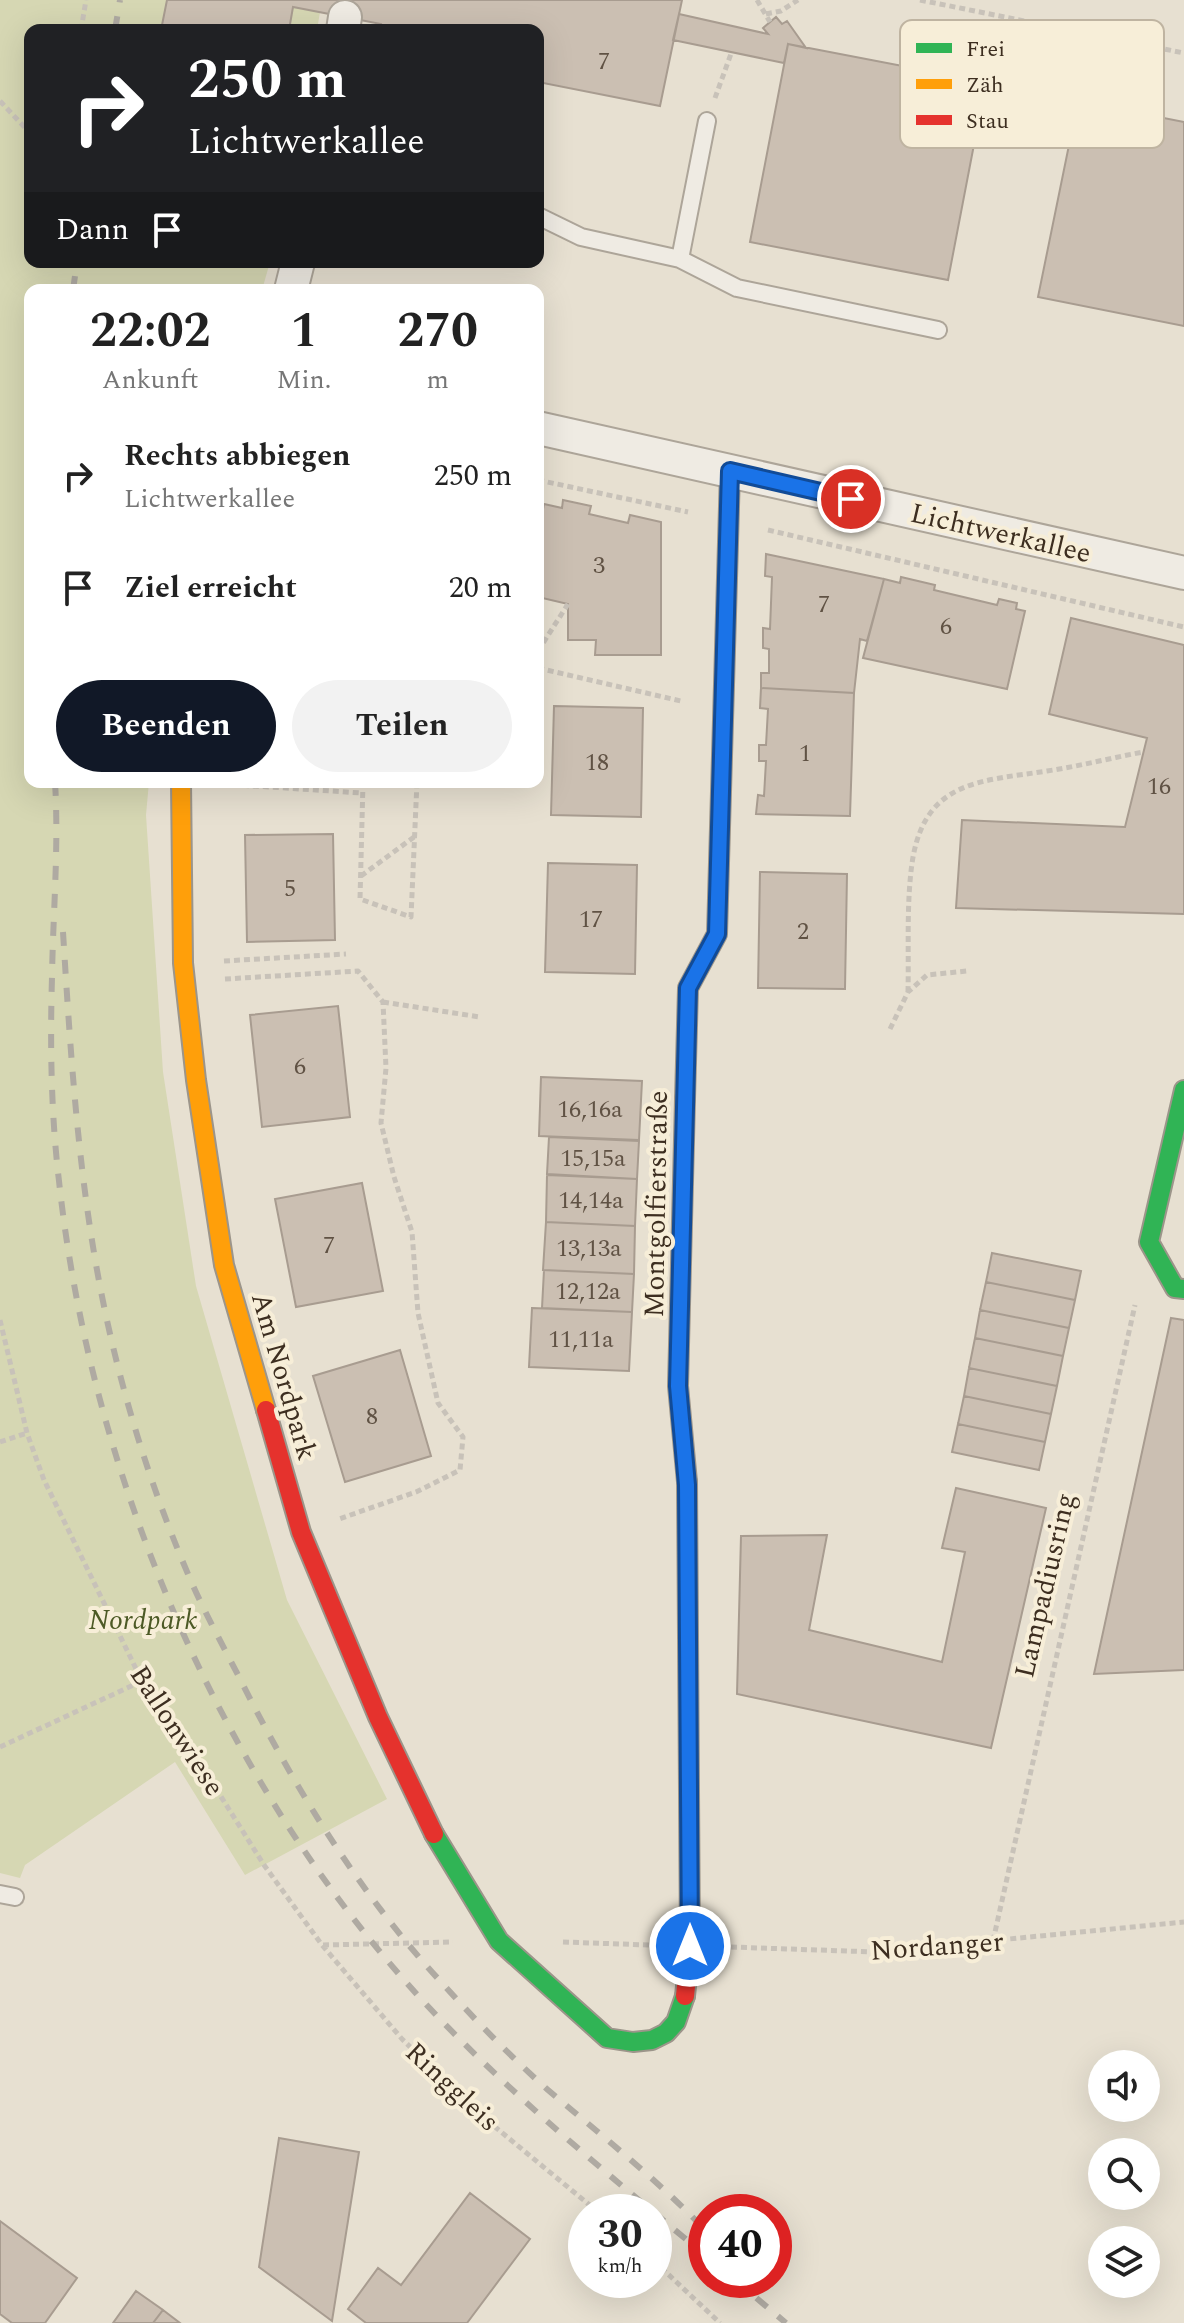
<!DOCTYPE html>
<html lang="de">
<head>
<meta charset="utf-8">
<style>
	:root { --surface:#fff; --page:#f2f2f2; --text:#222; --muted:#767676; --accent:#111827 }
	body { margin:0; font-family:Spectral,serif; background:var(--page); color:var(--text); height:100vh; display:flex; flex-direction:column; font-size:30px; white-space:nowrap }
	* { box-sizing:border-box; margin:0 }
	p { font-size:26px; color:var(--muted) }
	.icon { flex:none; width:44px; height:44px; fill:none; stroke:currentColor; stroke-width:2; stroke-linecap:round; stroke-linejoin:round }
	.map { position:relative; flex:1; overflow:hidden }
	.panel { position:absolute; left:24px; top:284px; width:520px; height:504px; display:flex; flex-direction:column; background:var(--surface); border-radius:16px; box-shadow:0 8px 32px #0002 }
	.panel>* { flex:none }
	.hud { position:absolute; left:24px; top:24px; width:520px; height:244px; border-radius:16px; box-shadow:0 8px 32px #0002; background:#202124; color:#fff; overflow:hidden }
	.tools { position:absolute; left:1088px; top:2050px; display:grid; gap:16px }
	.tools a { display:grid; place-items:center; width:72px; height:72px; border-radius:50%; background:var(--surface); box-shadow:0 8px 32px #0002; font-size:40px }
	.speed { position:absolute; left:568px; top:2194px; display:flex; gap:16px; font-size:40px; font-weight:700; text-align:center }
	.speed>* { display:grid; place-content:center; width:104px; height:104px; border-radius:50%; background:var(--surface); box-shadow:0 8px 32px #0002; line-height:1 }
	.speed small { font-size:20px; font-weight:400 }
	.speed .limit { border:12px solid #d22; background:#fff; color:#111 }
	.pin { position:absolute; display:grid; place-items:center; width:68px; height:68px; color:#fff; margin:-34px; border:4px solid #fff; border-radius:50%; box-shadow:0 2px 8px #0007 }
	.me { position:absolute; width:88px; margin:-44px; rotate:0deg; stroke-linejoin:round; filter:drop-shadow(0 0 6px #0008) }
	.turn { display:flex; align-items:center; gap:28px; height:168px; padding:0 32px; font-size:36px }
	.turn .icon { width:104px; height:104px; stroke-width:2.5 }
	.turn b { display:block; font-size:56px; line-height:68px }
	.then { display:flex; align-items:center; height:76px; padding:0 32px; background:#0003; gap:16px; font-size:30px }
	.eta { display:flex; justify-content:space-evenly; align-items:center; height:136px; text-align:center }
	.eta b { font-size:48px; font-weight:700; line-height:56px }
	.primary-button { display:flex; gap:16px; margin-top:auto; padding:16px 32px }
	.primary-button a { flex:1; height:92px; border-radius:48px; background:var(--accent); color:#fff; font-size:32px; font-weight:700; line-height:92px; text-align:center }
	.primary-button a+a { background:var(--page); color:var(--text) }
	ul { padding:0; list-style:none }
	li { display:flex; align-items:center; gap:24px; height:112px; padding:0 32px }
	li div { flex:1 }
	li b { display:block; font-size:30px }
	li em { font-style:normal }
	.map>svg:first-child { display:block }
	.green { fill:#d6d7b3 }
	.building { fill:#cbbfb2; stroke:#a89c90; stroke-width:2 }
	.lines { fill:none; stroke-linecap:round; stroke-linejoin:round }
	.lane-casing { stroke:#ada599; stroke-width:20 }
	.street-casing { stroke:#ada599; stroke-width:36 }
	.fast-casing { stroke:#9c958a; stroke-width:22 }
	.slow-casing { stroke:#9c958a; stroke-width:22 }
	.jam-casing { stroke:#9c958a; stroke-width:22 }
	.path { stroke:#c8c2b9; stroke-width:5; stroke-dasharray:6 4; stroke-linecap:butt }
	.lane { stroke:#efebe3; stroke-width:16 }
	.street { stroke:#efebe3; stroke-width:32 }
	.fast { stroke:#30b455; stroke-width:18 }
	.slow { stroke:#ff9f0a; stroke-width:18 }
	.jam { stroke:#e5322d; stroke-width:18 }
	.rail { stroke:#afaaa2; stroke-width:6; stroke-dasharray:14 14; stroke-linecap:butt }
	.route-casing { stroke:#114b97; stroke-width:20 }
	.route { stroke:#1a73e8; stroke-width:14 }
	.labels { text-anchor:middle; stroke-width:8; stroke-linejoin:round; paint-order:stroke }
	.number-label { font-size:24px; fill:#605244 }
	.street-label { font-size:28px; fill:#3d2e20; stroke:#f7eed8 }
	.park-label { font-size:28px; font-style:italic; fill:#4d5a26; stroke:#f7eed8 }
	.key { fill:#f7eed8; stroke:#bfb4a1; stroke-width:2 }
	.key-label { font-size:22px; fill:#3d2e20 }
</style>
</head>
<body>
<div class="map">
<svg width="1184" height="2323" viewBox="0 0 1184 2323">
	<rect width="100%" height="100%" fill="#e7e0d1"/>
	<path class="green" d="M0,0H322L317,30H30V262H270L262,290H30V782H149L146,815L163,1072L196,1286L287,1600L387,1799L245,1875L175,1762L25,1865L20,1878L0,1873Z"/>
	<path class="building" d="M167,0H682L660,106L538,82V30H380L381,24L293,7L289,30H161Z
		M679,14L768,34L763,28L776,17L782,24L787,21L806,48L788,44L784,63L673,40Z
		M788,44L986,82L948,280L750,242Z
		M1078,101L1184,122V326L1038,297Z
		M563,500L591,506L589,514L628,523L630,515L661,522V655H595L596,640H568V604L538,597V534L544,504L562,508Z
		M766,554L884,579L867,641L860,639L854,693L761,688V673H769V649L763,648V628L770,629L772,577L765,576Z
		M901,577L935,585L934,590L997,605L999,599L1017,603L1016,609L1025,611L1007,689L863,658L884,579L900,583Z
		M1071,618L1184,645V914L956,908L962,820L1125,827L1147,738L1049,714Z
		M761,688L854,693L850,816L756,814L758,795L764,796L766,761H759V745H766L768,709L760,708Z
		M554,706L643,708L641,817L551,815Z
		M333,834L335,940L247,942L245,835Z
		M548,863L637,865L635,974L545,972Z
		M760,872L847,874L845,989L758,988Z
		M338,1006L350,1117L262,1127L250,1015Z
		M541,1077L642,1081L639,1140L539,1136Z
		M549,1137L639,1141L637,1179L547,1174Z
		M547,1175L637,1179L635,1226L546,1222Z
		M362,1183L383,1291L296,1307L275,1199Z
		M546,1222L635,1226L634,1274L543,1270Z
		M992,1253L1081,1271L1075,1300L986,1282Z
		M544,1270L634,1274L632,1312L542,1308Z
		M986,1282L1075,1300L1069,1328L980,1310Z
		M532,1308L632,1312L629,1371L529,1367Z
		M980,1310L1069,1328L1063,1356L975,1338Z
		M1171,1318L1184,1320V1670L1094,1674Z
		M975,1338L1063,1356L1057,1386L969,1368Z
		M400,1350L431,1456L345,1482L313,1376Z
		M969,1368L1057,1386L1051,1414L964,1396Z
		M964,1396L1051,1414L1045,1442L958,1424Z
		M958,1424L1045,1442L1039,1470L952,1452Z
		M956,1488L1046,1508L991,1748L737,1694L741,1536L827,1535L809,1630L942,1662L965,1552L942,1548Z
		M279,2138L359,2152L332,2321L259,2267Z
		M470,2193L530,2239L467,2323H366L348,2309L378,2268L401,2285Z
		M0,2221L77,2278L45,2323H12L0,2314Z
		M136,2291L163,2310L153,2323H113Z
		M163,2310L180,2323H153Z"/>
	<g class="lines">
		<g class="lane-casing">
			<path id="lane" d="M538,216L581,237L680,259L737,288L938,330
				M680,259L707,121
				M0,1894L15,1897"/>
		</g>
		<g class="street-casing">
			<path id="street" d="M343,30L345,17
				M291,290L298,262
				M538,428L1184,573"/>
		</g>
		<g class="fast-casing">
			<path id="fast" d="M1184,1090L1149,1242L1175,1288L1184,1289
				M685,1099L688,988L717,934L730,471
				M434,1834L499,1941L607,2038L633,2042L652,2040L666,2033L676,2022L685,1996"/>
		</g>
		<g class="slow-casing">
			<path id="slow" d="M181,782L183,963L196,1080L224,1265L266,1410
				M685,1099L678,1386L687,1482"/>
		</g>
		<g class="jam-casing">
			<path id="jam" d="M266,1410L301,1532L378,1717L434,1834
				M685,1996L690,1946L687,1482"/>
		</g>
		<path class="path" d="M757,0L770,22
			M920,0L1184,53
			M766,14L781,11L798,0
			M81,30L86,0
			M715,98L732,51
			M0,101L30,133
			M538,480L688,512
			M768,530L1184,627
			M538,651L568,604
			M538,668L681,701
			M363,782L360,899L411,917L417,782
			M223,784L362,793
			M361,876L414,837
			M224,961L346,954
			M225,979L358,971L383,1002L386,1068L381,1123L394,1177L412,1232L418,1313L438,1403L463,1437L460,1470L416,1492L339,1519
			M908,992C909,949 906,899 913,857C927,780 982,781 1047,771C1080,766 1111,758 1143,752
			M383,1002L480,1017
			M890,1029L908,992L927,975L967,971
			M0,1320L27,1433L44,1480L142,1681L181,1733L264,1865L322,1945L402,2039L477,2112L598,2212
			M0,1442L27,1433
			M0,1747L142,1681
			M993,1941L1135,1305
			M563,1942L649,1945
			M323,1945L453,1942
			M731,1947L875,1952L1184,1922
			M654,2261L720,2323"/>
		<use href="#lane" class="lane"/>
		<use href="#street" class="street"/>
		<use href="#fast" class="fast"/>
		<use href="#slow" class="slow"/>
		<use href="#jam" class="jam"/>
		<path class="rail" d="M115,30L120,0
			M73,290L77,262
			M55,782C59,847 53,912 52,977C50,1045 51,1114 59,1181C91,1477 220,1780 422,2000C509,2094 608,2174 706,2256
			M63,932C70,1044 77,1159 97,1270C116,1376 148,1482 191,1581C205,1613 222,1644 238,1675C293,1785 358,1892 442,1983C475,2020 511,2057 548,2090C602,2136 658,2180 706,2231
			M735,2280L786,2323"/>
	</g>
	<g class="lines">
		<g class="route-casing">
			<path id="route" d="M690,1946L687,1485L678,1386L688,988L717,934L730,471L851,499"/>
		</g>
		<use href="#route" class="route"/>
	</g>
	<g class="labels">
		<g class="number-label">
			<text x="604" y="69">7</text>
			<text x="599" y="573">3</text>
			<text x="824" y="612">7</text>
			<text x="946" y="634">6</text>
			<text x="805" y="761">1</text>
			<text x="597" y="770">18</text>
			<text x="1159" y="794">16</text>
			<text x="290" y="896">5</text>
			<text x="591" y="927">17</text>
			<text x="803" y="939">2</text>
			<text x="300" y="1074">6</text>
			<text x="590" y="1117">16,16a</text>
			<text x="593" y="1166">15,15a</text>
			<text x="591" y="1208">14,14a</text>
			<text x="329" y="1253">7</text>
			<text x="589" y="1256">13,13a</text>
			<text x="588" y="1299">12,12a</text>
			<text x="581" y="1347">11,11a</text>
			<text x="372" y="1424">8</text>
		</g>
		<g class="street-label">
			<text transform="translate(1001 532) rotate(13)" y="10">Lichtwerkallee</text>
			<text transform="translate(655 1204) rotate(-89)" y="10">Montgolfierstraße</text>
			<text transform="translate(285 1376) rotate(74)" y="10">Am Nordpark</text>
			<text transform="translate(1044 1585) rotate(-77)" y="10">Lampadiusring</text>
			<text transform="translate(178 1730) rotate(57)" y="10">Ballonwiese</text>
			<text transform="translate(937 1945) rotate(-4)" y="10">Nordanger</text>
			<text transform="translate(453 2086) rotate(43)" y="10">Ringgleis</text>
		</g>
		<g class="park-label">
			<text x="143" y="1629">Nordpark</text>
		</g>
	</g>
	<rect x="900" y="20" width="264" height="128" rx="12" class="key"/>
	<rect x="916" y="43" width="36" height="10" fill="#30b455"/>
	<rect x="916" y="79" width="36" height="10" fill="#ff9f0a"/>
	<rect x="916" y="115" width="36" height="10" fill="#e5322d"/>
	<g class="key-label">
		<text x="966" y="56">Frei</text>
		<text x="966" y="92">Zäh</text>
		<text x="966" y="128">Stau</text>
	</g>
</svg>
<div class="tools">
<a><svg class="icon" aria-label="sound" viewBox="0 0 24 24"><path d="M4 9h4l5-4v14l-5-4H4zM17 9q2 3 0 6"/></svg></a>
<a><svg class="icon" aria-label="search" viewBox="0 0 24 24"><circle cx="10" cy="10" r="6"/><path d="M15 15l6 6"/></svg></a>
<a><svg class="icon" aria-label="layers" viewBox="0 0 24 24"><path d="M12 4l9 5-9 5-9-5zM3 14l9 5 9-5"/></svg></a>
</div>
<div class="speed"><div>30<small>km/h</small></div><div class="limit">40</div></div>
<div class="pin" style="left:851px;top:499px;background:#d93025"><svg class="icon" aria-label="arrive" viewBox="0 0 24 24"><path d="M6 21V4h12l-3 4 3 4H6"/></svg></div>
<svg class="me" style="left:690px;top:1946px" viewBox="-20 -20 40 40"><circle r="17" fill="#1a73e8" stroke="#fff" stroke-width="3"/><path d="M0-11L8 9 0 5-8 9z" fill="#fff"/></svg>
<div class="hud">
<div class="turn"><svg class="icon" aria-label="right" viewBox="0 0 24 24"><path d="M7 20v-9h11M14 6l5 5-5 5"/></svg><div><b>250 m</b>Lichtwerkallee</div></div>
<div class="then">Dann<svg class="icon" aria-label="arrive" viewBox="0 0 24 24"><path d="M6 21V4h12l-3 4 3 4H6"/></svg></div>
</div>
<section class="panel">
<div class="eta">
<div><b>22:02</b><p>Ankunft</p></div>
<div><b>1</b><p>Min.</p></div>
<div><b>270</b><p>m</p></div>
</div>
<ul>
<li><svg class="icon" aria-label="right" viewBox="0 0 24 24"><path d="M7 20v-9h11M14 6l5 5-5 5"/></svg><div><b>Rechts abbiegen</b><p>Lichtwerkallee</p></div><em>250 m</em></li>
<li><svg class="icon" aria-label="arrive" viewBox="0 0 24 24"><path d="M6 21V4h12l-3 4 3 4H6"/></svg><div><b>Ziel erreicht</b></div><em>20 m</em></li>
</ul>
<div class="primary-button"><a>Beenden</a><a>Teilen</a></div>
</section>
</div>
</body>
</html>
